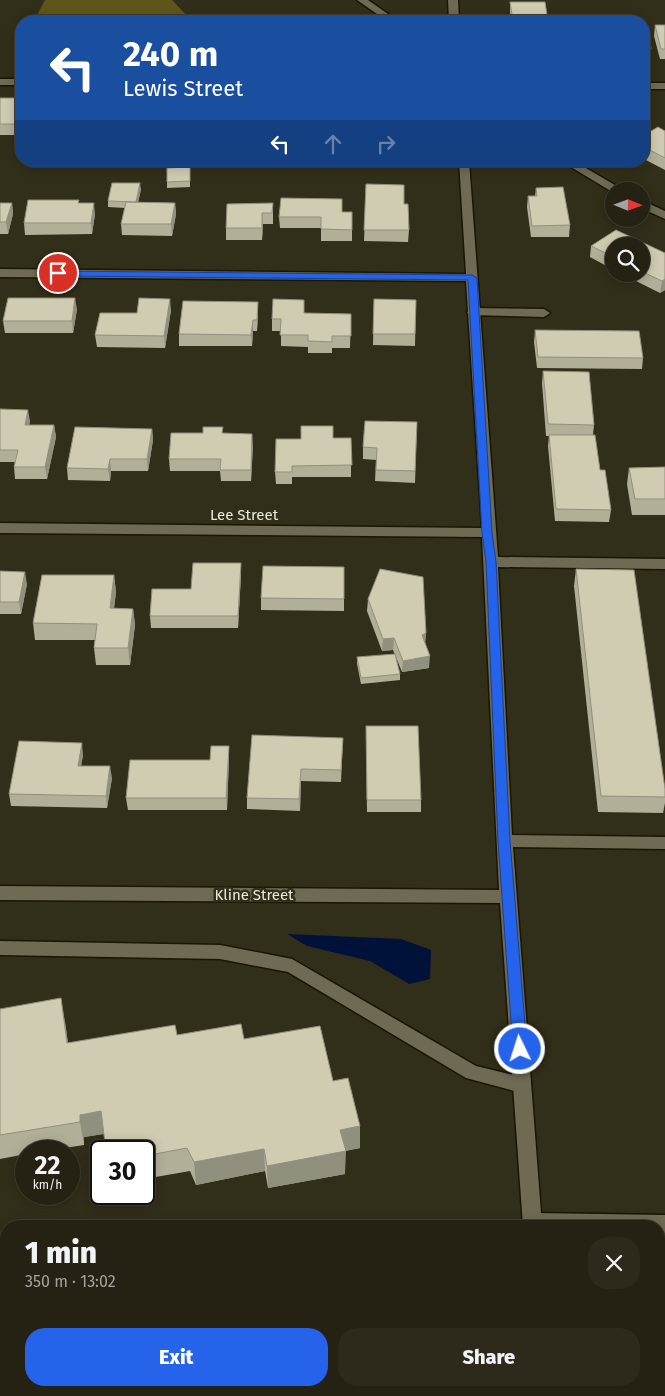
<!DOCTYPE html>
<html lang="en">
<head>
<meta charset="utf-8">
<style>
	:root { --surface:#252213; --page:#2d2a1c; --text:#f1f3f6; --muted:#a3a4a0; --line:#423f33; --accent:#2563eb }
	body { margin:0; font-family:"Fira Sans",sans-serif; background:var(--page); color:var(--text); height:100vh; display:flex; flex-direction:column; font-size:19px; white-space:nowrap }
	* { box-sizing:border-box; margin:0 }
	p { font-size:16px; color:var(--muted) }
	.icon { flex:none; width:28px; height:28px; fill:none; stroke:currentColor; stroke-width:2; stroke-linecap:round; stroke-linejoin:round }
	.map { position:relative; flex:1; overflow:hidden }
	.sheet { position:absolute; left:0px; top:1220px; width:665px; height:176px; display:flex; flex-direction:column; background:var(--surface); border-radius:20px 20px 0 0; box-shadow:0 2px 12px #0003,0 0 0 1px var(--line) }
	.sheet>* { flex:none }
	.top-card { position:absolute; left:15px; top:15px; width:635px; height:152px; border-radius:20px; box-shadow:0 2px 12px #0003,0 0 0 1px var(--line); background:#1a4fa0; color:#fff; overflow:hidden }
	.needle { width:32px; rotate:91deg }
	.fabs { position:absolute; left:605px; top:182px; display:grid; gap:10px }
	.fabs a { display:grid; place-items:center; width:45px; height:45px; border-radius:50%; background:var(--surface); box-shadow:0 2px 12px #0003,0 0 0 1px var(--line); font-size:25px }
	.speed { position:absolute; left:15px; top:1140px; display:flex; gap:10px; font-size:25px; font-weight:700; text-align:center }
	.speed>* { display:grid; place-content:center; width:65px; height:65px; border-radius:50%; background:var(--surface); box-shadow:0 2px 12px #0003,0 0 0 1px var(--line); line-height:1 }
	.speed small { font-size:12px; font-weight:400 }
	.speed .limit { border:2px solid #111; border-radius:8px; background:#fff; color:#111 }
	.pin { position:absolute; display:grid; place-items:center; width:42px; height:42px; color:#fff; margin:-21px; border:2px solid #fff; border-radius:50%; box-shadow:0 1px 5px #0007 }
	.me { position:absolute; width:55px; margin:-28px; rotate:356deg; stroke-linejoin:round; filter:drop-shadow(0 0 4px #0008) }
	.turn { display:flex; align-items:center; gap:18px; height:105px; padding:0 25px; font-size:22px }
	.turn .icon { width:65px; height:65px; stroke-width:2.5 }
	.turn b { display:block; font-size:35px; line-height:42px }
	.lanes { display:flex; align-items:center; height:48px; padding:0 25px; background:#0003; justify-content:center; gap:25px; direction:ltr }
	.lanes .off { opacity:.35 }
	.round { display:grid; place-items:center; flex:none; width:52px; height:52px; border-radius:20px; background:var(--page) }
	.overview { display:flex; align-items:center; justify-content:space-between; height:85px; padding:0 25px }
	h1 { font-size:30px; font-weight:800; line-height:38px }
	.action { display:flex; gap:10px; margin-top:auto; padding:10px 25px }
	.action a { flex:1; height:58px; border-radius:20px; background:var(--accent); color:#fff; font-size:20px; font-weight:800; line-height:58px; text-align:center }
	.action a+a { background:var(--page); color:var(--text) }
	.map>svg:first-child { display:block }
	.green { fill:#5f561b }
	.water { fill:#001239 }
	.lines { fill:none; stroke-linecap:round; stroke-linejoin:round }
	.lane-casing { stroke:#191603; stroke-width:3 }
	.street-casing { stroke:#191603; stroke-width:3 }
	.lane { fill:#6e6a53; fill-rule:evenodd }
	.street { fill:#6e6a53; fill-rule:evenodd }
	.wall { fill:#b2af99 }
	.shaded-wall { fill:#918f7d }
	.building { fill:#cfccb2; stroke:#918f7d }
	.route { fill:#2563eb; stroke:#184099 }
	.labels { text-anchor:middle; stroke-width:5; stroke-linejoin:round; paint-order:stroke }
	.street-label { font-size:15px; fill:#ebe9dc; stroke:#312e19 }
</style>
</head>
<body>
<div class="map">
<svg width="665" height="1396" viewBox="0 0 665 1396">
	<rect width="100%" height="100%" fill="#312e19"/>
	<path class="green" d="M45,0H172L192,21H34Z"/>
	<path class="water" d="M287,934L401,939L431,950L430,979L409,984L370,961L307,946Z"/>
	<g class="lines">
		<g class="lane-casing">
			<path id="lane" d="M357,0H368L398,21H387Z
				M473,308L544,309L550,313L544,317L469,315L467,312Z
				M0,941L220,945L292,959L476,1066L522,1077L528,1080L531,1085L528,1090L522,1093L466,1078L288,972L220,959L0,955Z
				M533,1213L665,1215V1233H659V1226H525L524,1222L526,1216Z"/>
		</g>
		<g class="street-casing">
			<path id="street" d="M448,0H458L459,21H449Z
				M0,79H21V85H0Z
				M644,83H665V89H644Z
				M459,161H469L498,557L665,559V569L498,567L512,835L665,837V849L513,847L542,1226H523L500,903L0,900V886L499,890L482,537L0,533V523L482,528L466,281L0,277V269L466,274Z
				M561,161H574L625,191L614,193Z
				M641,200L665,211V219L641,208Z
				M552,1390H572L574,1396H554Z"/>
		</g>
		<use href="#lane" class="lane"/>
		<use href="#street" class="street"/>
	</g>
	<path class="wall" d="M510,2L548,21H511L510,13Z
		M655,25H665V59H660L654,36Z
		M644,35L651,49L650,60H644Z
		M0,98H21V135H0Z
		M644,108L646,119L644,130Z
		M665,131V170L644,159V135Z
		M190,173V187L167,188V182Z
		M366,184L404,204L409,230L408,242L364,241Z
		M536,188L570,225L569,237H531L527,207L528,196H535Z
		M141,189L138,202L175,203L176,214L172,236L122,235L121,224L125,208L108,207V201Z
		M0,203H12L13,214L8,234H0Z
		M79,203L95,214L92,234L25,235L24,223Z
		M273,203V224H263L262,240H226V228Z
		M342,212H352V241H321V228H280L279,217Z
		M616,230L665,253V290L660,293L622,274H641V246H614V270L590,257L591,246Z
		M374,299L416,300L415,346L373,345Z
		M77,309L73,333H5L3,321Z
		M171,310L165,348L97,347L95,335L137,313Z
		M304,313L351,314L350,348H332V353H308V347L281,346V331H272V319Z
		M258,314L257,331H253L252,346H179V334Z
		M535,330L643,358L642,369L537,368L534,342Z
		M543,371L594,425L593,435L600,470L611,510L609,522L555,521L548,446L549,436H546L542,383Z
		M0,409L30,421L29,425H54L56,437L47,479H15L14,467L15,462H0Z
		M417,422L415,483L375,481L376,460L363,459V447Z
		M152,429L153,440L148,471H111L110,481L68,480L67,468Z
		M223,433L253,445L251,481H221L220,471H170L169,459Z
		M333,438H351V477H292V484H276L275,472Z
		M665,467V515H632L627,484L629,468Z
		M241,563V575L238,628H151L150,616L191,589Z
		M344,567V611L261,610V598Z
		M576,569L665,789V803L663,813L598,812L574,586Z
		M0,571L27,584L21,614H0Z
		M114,575L116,592L114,608L133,609L135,625L130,665H96L94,648L95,640H35L33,623Z
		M368,599L426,633L425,643L429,668L402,672L393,650L382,651L367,611Z
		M357,657L400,674V680L361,684L357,664Z
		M366,726L421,800V812H367Z
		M343,738L341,782L301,781L300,811L247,809V798Z
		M229,746V758L227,810H128L126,798L210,760Z
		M83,755L81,766L112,778L107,808L11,806L9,794Z
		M0,1009L65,1022L68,1043L177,1035L244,1039L333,1081L360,1126V1148L345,1151V1174L268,1188L265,1171L196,1185L190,1171L144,1179V1151L103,1134L84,1137V1145L45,1151H26V1154L0,1159Z"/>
	<path class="shaded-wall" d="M140,183L141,189L137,208L136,202Z
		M12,203L13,214L8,234L6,222Z
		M94,203L95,214L92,234L91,223Z
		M175,203L176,214L172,236L171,224Z
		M262,213L263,224L262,240Z
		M665,279V290L660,293L662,281Z
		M75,298L77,309L73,333L72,321Z
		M170,299L171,310L165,348L164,336Z
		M258,302V314L257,331V320Z
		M253,320V331L252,346L251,335Z
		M28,410L30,421L27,436L25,425Z
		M54,425L56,437L47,479L45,467Z
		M152,429L153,440L148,471L147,459Z
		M252,434L253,445L251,481V470Z
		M110,459L111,471L110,481L108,469Z
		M241,563V575L238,628V616Z
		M25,572L27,584L21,614L19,602Z
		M114,575L116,592L112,625L110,608Z
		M133,609L135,625L130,665L128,648Z
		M426,633L425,645L422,635Z
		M394,638L393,650L382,651L383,639Z
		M430,656L429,668L402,672L403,661Z
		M82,743L83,755L79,778L78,766Z
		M229,746V758L227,810L226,798Z
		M110,766L112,778L107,808L106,796Z
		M301,769V781L300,811L299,799Z
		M61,998L65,1022L71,1066L67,1043Z
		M101,1111L104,1134L84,1137V1145L80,1122V1115Z
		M360,1126V1148L340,1152V1130Z
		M264,1149L265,1171L196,1185L194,1162Z
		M346,1151L345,1174L268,1188L267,1166Z"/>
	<path class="building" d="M510,2H545L548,21H513Z
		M655,25H665V49H661Z
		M644,35H649L651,49H644Z
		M0,98H21V124H0Z
		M644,108L646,119L644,118Z
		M658,127L665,131V158L644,147V135Z
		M190,167V181L167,182V168Z
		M112,183H140L136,202L108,201Z
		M366,184L404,185V204H408L409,230H364Z
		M563,187L570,225L532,226L528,196H537L536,188Z
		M281,198L342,199V212H352V230L321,229V217H279Z
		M28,200H79L78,203H94L91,223H24Z
		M126,202L175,203L171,224H121Z
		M0,203H12L6,222H0Z
		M273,203L272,213H262V228H226L227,204Z
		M616,230L665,253V279L662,281L641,271V246H614V257L591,246Z
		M8,298H75L72,321H3Z
		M139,298L170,299L164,336L95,335L100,313H137Z
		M273,299L304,300V313L351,314V336H332V342L308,341V335H280L281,319H272Z
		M374,299L416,300L415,334H373Z
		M183,301L258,302L257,320H253L251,335L179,334Z
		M535,330L639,331L643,358L538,357Z
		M543,371L589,372L594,425L548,424Z
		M0,409L28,410L25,425H54L45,467H14L18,450H0Z
		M365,421L417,422L415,471L376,470L377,448L363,447Z
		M301,426H333V438H351L352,465L292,466V472H275L276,439H301Z
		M75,427L152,429L147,459H110L108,469L67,468Z
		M203,427H223L222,433L252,434L251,470H220L221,459H169L171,433H203Z
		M549,435H595L600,470H605L611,510L556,509Z
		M665,467V499H635L629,468Z
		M193,563H241L238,616H150L152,589H191Z
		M263,566L344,567V599L261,598Z
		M380,569L423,577L426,633L422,635L430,656L403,661L394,638L383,639L368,599Z
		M576,569L634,570L665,789V797L601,796Z
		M0,571L25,572L19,602H0Z
		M42,575H114L110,608L133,609L128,648H94L97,624L33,623Z
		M395,654L400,674L361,678L357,657Z
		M366,726H418L421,800H367Z
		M252,735L343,738L341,770L301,769L299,799L247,798Z
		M19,741L82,743L78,766H110L106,796L9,794Z
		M211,746H229L226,798H126L130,760H210Z
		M61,998L67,1043L175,1025L177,1035L241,1024L244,1039L320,1026L333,1081L348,1078L360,1126L340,1130L346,1151L267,1166L264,1149L194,1162L187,1148L144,1156V1151H106L101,1111L80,1115V1122L0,1135V1009Z"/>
	<path class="route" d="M55,271L472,275L477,278L492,533L496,562L510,841L527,1049L525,1053H515L513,1049L498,841L486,562L482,533L468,280L58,276L55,275Z"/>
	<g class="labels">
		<g class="street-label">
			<text x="244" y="520">Lee Street</text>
			<text x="254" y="900">Kline Street</text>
		</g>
	</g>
</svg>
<div class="fabs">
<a><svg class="needle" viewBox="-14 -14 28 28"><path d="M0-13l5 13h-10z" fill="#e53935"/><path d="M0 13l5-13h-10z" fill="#a3a4a0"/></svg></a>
<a><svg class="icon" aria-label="search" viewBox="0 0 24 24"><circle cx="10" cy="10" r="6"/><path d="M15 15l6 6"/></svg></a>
</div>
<div class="speed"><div>22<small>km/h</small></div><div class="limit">30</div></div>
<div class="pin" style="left:58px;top:273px;background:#d93025"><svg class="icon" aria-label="arrive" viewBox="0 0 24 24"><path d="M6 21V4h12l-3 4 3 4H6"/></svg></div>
<svg class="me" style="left:520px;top:1049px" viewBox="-20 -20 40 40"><circle r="17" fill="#2563eb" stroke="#fff" stroke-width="3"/><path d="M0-11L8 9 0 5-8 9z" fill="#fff"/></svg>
<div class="top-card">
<div class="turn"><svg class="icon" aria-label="left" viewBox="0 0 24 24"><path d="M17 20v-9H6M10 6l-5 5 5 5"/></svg><div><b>240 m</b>Lewis Street</div></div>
<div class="lanes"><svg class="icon" aria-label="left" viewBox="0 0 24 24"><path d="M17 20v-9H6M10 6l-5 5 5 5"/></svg><svg class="icon off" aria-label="ahead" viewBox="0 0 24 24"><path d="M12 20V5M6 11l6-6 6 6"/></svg><svg class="icon off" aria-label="right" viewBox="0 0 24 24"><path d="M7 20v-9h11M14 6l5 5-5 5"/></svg></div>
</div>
<section class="sheet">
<div class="overview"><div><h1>1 min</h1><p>350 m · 13:02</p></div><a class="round"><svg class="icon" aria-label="close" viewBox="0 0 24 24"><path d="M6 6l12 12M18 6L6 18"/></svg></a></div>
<div class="action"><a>Exit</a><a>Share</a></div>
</section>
</div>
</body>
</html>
